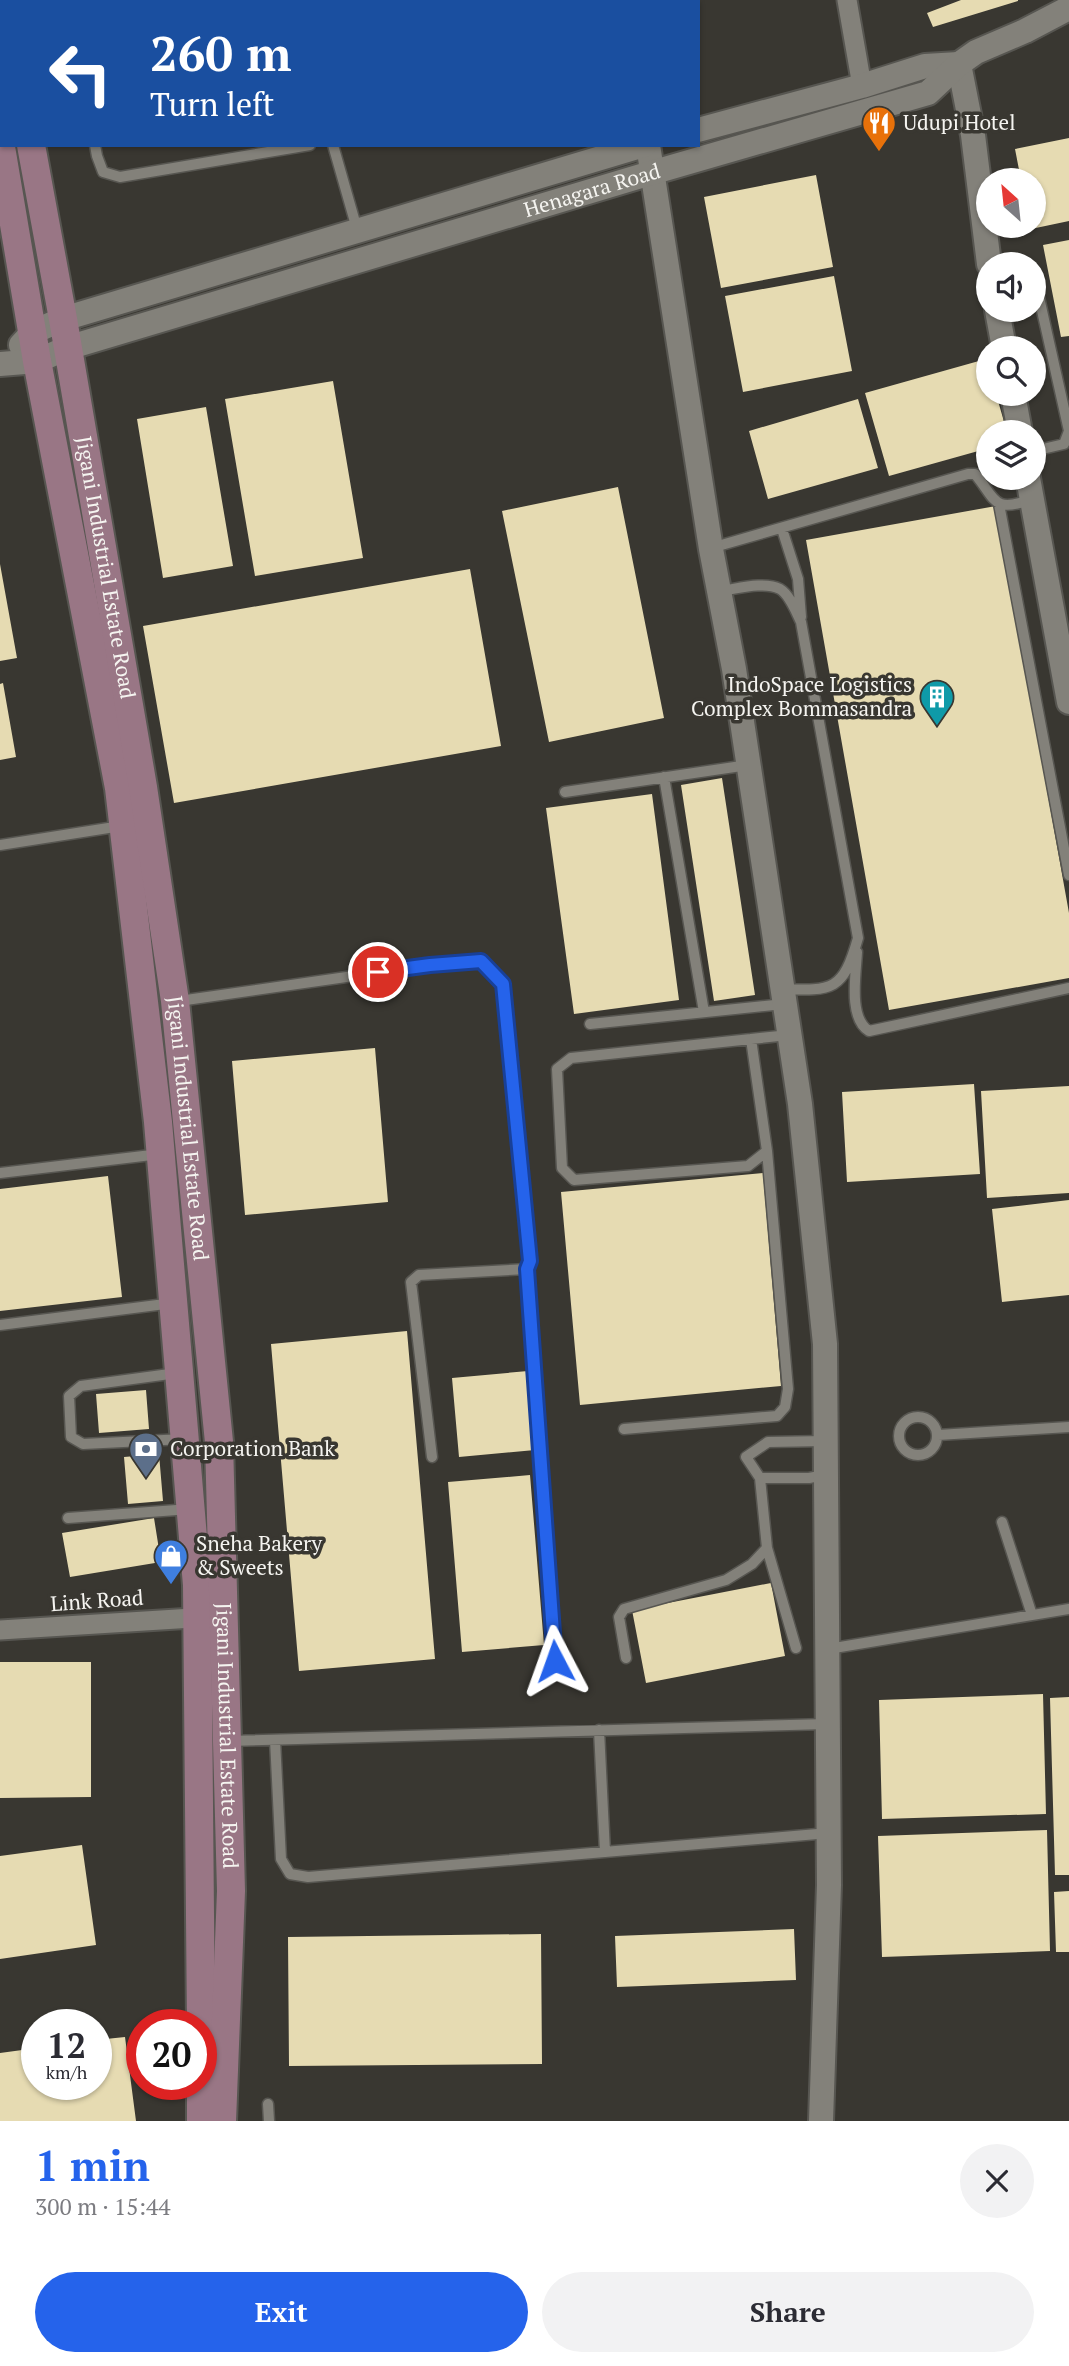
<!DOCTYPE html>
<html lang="en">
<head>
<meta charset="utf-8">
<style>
	:root { --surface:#fff; --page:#f2f2f3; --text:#2b2b33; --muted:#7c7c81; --accent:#2563eb }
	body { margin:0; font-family:"PT Serif",serif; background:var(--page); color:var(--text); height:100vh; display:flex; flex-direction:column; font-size:26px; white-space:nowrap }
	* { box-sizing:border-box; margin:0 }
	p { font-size:23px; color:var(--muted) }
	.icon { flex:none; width:38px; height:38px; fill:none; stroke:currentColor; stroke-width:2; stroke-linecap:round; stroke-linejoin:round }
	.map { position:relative; height:2121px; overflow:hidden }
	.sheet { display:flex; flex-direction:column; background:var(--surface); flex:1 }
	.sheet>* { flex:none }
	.top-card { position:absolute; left:0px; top:0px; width:700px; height:147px; box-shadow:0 2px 5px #0004; background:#1a4fa0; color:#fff; overflow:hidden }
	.needle { width:46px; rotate:333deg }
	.fabs { position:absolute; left:976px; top:168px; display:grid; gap:14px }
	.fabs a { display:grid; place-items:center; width:70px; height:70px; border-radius:50%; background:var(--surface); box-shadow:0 2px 5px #0004; font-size:35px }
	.speed { position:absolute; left:21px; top:2009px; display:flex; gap:14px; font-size:35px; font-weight:700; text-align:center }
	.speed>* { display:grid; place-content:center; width:91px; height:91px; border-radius:50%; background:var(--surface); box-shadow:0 2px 5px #0004; line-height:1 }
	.speed small { font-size:18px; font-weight:400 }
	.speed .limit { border:10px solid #d22; background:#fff; color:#111 }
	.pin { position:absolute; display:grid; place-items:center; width:60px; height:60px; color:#fff; margin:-30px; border:4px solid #fff; border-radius:50%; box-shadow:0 2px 7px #0007 }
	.me { position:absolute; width:77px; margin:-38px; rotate:356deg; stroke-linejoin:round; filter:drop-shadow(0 0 5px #0008) }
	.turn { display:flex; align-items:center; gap:24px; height:147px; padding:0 35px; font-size:32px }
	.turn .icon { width:91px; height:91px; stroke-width:2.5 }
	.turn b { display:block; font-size:49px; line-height:60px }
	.round { display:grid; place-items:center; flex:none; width:74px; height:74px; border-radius:37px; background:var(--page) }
	.overview { display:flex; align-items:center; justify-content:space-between; height:119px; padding:0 35px }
	h1 { font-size:42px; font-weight:600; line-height:52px; color:var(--accent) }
	.button { display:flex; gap:14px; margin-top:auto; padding:14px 35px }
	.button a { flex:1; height:80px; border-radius:42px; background:var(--accent); color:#fff; font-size:28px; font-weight:600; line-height:80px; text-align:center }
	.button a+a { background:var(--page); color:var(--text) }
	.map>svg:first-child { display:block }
	.building { fill:#e6dbb2 }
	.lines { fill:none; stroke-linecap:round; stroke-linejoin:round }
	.service-casing { stroke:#575651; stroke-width:13 }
	.minor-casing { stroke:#575651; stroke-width:23 }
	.tertiary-casing { stroke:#575651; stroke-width:28 }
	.secondary-casing { stroke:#575651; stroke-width:32 }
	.service { stroke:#83817a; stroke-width:10 }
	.minor { stroke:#83817a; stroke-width:19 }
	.tertiary { stroke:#83817a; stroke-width:24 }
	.secondary { stroke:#997685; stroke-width:28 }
	.route-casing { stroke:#184099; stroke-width:18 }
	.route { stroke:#2563eb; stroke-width:12 }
	.labels { text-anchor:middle; stroke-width:7; stroke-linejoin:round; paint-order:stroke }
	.poi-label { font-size:21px; fill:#f5f4f0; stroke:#393731; text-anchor:start }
	.street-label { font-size:21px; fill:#f5f4f0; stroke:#393731 }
</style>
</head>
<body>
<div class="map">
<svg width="1069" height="2121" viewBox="0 0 1069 2121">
	<rect width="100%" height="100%" fill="#393731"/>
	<path class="building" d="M961,0H1018V1L933,27L927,13Z
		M1069,138V221L1031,229L1030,226H1034V180H1021L1015,149Z
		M816,175L833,267L721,288L704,197Z
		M1069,240V336L1061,337L1043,245Z
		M834,276L852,371L743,392L725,296Z
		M986,359L989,368V394H996L1007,432H989V448L889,476L865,393Z
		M333,381L363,558L255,576L225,399Z
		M858,399L878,468L768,499L749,431Z
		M206,407L233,566L163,578L137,419Z
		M618,487L664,718L549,742L502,511Z
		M996,506L1069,913V978L889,1010L806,540Z
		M0,564L17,658L0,661Z
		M470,569L501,746L174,803L143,626Z
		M3,683L16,757L0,760V684Z
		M722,778L755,995L714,1001L681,785Z
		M652,794L679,1000L574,1014L546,808Z
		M375,1048L388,1202L245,1215L232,1061Z
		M974,1084L980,1174L847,1182L842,1092Z
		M1069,1086V1193L987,1198L981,1091Z
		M763,1173L781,1386L580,1405L561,1192Z
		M108,1176L122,1297L0,1311V1189Z
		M1069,1200V1295L1002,1302L992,1209Z
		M407,1331L435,1659L299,1671L271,1344Z
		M528,1371L535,1450L459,1457L452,1378Z
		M146,1390L149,1429L99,1433L96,1394Z
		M159,1454L163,1501L128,1504L124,1457Z
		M530,1475L544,1645L462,1652L448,1482Z
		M154,1518L161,1562L70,1577L62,1533Z
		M771,1583L785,1656L646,1683L632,1610Z
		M0,1662H91V1797L0,1798Z
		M1043,1694L1046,1814L882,1819L879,1700Z
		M1069,1697V1875H1055L1050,1698Z
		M1047,1830L1050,1951L882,1957L878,1836Z
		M82,1845L96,1945L0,1959V1856Z
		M1069,1891V1952H1056L1054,1892Z
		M794,1929L796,1980L617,1987L615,1936Z
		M541,1934L542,2064L289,2066L288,1937Z
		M125,2037L136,2121H0V2053L37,2048V2084H96V2040Z"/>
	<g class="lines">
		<g class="service-casing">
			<path id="service" d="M76,0L77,2
				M675,0V2
				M95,145L97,156L103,172L120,177L310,145
				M333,145L357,229
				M1034,275L1069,431L1064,444L1034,451
				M999,504L1069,875
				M782,529L798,579L801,617
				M711,548L968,474H975C996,499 992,513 1030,500
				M720,591C737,589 764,581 780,589C790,595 796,612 801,622L858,938C843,991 833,991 782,989
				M664,777L704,1012
				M565,792L748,765
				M0,845L121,826
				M857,952C856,974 848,1018 869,1031L1069,988
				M179,1001L430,965L481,961L503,984L530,1261L527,1269L419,1275L411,1282L432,1457
				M590,1024L784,1004
				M751,1039L767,1151L748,1166L574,1180L562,1168L557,1069L571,1058L751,1039L789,1035
				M0,1173L160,1154
				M527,1269L555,1661
				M0,1325L173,1303
				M177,1373L81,1386L69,1396L71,1437L83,1444L184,1439
				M899 1436a19 19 0 1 1 38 0a19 19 0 1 1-38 0Z
				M624,1429L777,1416L785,1407L788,1389L767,1151
				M938,1435L1069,1427
				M825,1441L768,1442L746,1457L760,1478H809L825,1475
				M68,1518L190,1509
				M1002,1522L1032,1615
				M767,1548L796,1648
				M828,1649L1069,1609
				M626,1658L619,1617L624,1609L726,1580L752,1564L767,1548L760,1478
				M599,1730L605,1852
				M275,1740L281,1859L290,1874L308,1877L829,1833
				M228,1741L827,1724
				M268,2104L269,2121"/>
		</g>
		<g class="minor-casing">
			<path id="minor" d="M847,0L862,86
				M0,1630L209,1617"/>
		</g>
		<g class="tertiary-casing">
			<g id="tertiary">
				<path d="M959,64L973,135L989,264"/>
				<path d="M698,130L862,86L925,66L959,64"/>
				<path d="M648,145L711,549L734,669L800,1104L825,1344L829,1885L821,2121"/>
				<path d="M997,310L1004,348"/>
				<path d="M21,345L33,332L63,319L644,145"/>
				<path id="s1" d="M0,364L37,361L67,348L651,173L928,93L959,64L976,52L1025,31L1069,8"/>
				<path d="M1013,394L1020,432"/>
				<path d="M1028,478L1069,702"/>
			</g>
		</g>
		<g class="secondary-casing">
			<g id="secondary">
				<path d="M4,0V2"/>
				<path d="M0,141L37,361L119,788L158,1122L197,1585L201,2025"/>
				<path id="s2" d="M31,145L63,319L143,787L175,1001L219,1442L231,1891L222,2121"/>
				<path d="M201,2121V2042"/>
			</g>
		</g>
		<use href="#service" class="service"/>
		<use href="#minor" class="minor"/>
		<use href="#tertiary" class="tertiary"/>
		<use href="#secondary" class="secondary"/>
	</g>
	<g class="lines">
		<g class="route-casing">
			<path id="route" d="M378,972L430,965L481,961L503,984L530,1261L527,1269L555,1661"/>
		</g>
		<use href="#route" class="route"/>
	</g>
	<defs>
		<g id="restaurant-pin" transform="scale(1.75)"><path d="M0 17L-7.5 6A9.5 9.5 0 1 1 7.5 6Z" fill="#e8710a" stroke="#393731"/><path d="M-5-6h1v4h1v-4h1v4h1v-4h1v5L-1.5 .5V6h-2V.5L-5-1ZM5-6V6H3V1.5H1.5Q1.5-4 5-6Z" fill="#fff"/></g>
		<g id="building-pin" transform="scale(1.75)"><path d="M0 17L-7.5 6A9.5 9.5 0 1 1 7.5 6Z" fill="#0f9aa8" stroke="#393731"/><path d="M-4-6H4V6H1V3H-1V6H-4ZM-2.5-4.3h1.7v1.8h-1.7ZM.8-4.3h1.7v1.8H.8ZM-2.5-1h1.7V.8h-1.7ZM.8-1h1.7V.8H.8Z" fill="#fff"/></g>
		<g id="bank-pin" transform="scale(1.75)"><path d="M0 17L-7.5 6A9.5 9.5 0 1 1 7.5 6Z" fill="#5c6f8a" stroke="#393731"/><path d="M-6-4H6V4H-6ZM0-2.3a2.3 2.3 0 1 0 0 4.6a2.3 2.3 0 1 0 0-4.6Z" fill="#fff"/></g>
		<g id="shop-pin" transform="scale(1.75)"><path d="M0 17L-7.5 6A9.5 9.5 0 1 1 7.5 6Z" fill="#3f7fe0" stroke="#393731"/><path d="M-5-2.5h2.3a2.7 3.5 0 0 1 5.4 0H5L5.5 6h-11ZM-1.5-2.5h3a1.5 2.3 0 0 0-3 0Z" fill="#fff"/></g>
	</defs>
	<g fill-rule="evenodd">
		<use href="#restaurant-pin" x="879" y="123"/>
		<use href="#building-pin" x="937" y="697"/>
		<use href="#bank-pin" x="146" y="1449"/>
		<use href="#shop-pin" x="171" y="1556"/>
	</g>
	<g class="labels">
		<g class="poi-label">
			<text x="903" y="130">Udupi Hotel</text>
			<text x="912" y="692" text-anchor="end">IndoSpace Logistics<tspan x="912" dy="24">Complex Bommasandra</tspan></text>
			<text x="170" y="1456">Corporation Bank</text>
			<text x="196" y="1551">Sneha Bakery<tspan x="196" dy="24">&amp; Sweets</tspan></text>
		</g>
		<g class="street-label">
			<text dy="7" stroke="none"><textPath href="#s1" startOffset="618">Henagara Road</textPath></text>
			<text dy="7" stroke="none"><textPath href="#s2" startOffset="429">Jigani Industrial Estate Road</textPath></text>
			<text dy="7" stroke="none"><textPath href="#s2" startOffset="996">Jigani Industrial Estate Road</textPath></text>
			<text transform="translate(97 1601) rotate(-4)" y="7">Link Road</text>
			<text dy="7" stroke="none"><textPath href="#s2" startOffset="1605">Jigani Industrial Estate Road</textPath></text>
		</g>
	</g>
</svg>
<div class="fabs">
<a><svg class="needle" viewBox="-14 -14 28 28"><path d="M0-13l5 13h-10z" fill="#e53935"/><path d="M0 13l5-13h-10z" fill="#7c7c81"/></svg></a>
<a><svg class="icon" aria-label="sound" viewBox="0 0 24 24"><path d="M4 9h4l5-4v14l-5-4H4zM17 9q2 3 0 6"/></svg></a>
<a><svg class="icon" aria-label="search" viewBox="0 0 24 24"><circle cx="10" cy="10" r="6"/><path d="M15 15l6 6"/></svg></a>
<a><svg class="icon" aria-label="layers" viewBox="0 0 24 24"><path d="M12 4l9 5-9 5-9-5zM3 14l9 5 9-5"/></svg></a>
</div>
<div class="speed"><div>12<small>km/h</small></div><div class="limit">20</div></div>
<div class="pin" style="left:378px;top:972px;background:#d93025"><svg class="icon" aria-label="arrive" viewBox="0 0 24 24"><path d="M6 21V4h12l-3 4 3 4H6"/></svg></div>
<svg class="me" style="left:555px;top:1661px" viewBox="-20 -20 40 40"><path d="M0-17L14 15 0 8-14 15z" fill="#2563eb" stroke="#fff" stroke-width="4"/></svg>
<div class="top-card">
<div class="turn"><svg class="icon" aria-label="left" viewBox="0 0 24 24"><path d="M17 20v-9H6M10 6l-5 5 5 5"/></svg><div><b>260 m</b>Turn left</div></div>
</div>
</div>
<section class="sheet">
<div class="overview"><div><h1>1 min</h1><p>300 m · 15:44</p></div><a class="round"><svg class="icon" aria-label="close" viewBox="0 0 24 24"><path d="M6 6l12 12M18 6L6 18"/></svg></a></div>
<div class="button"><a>Exit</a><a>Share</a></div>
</section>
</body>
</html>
